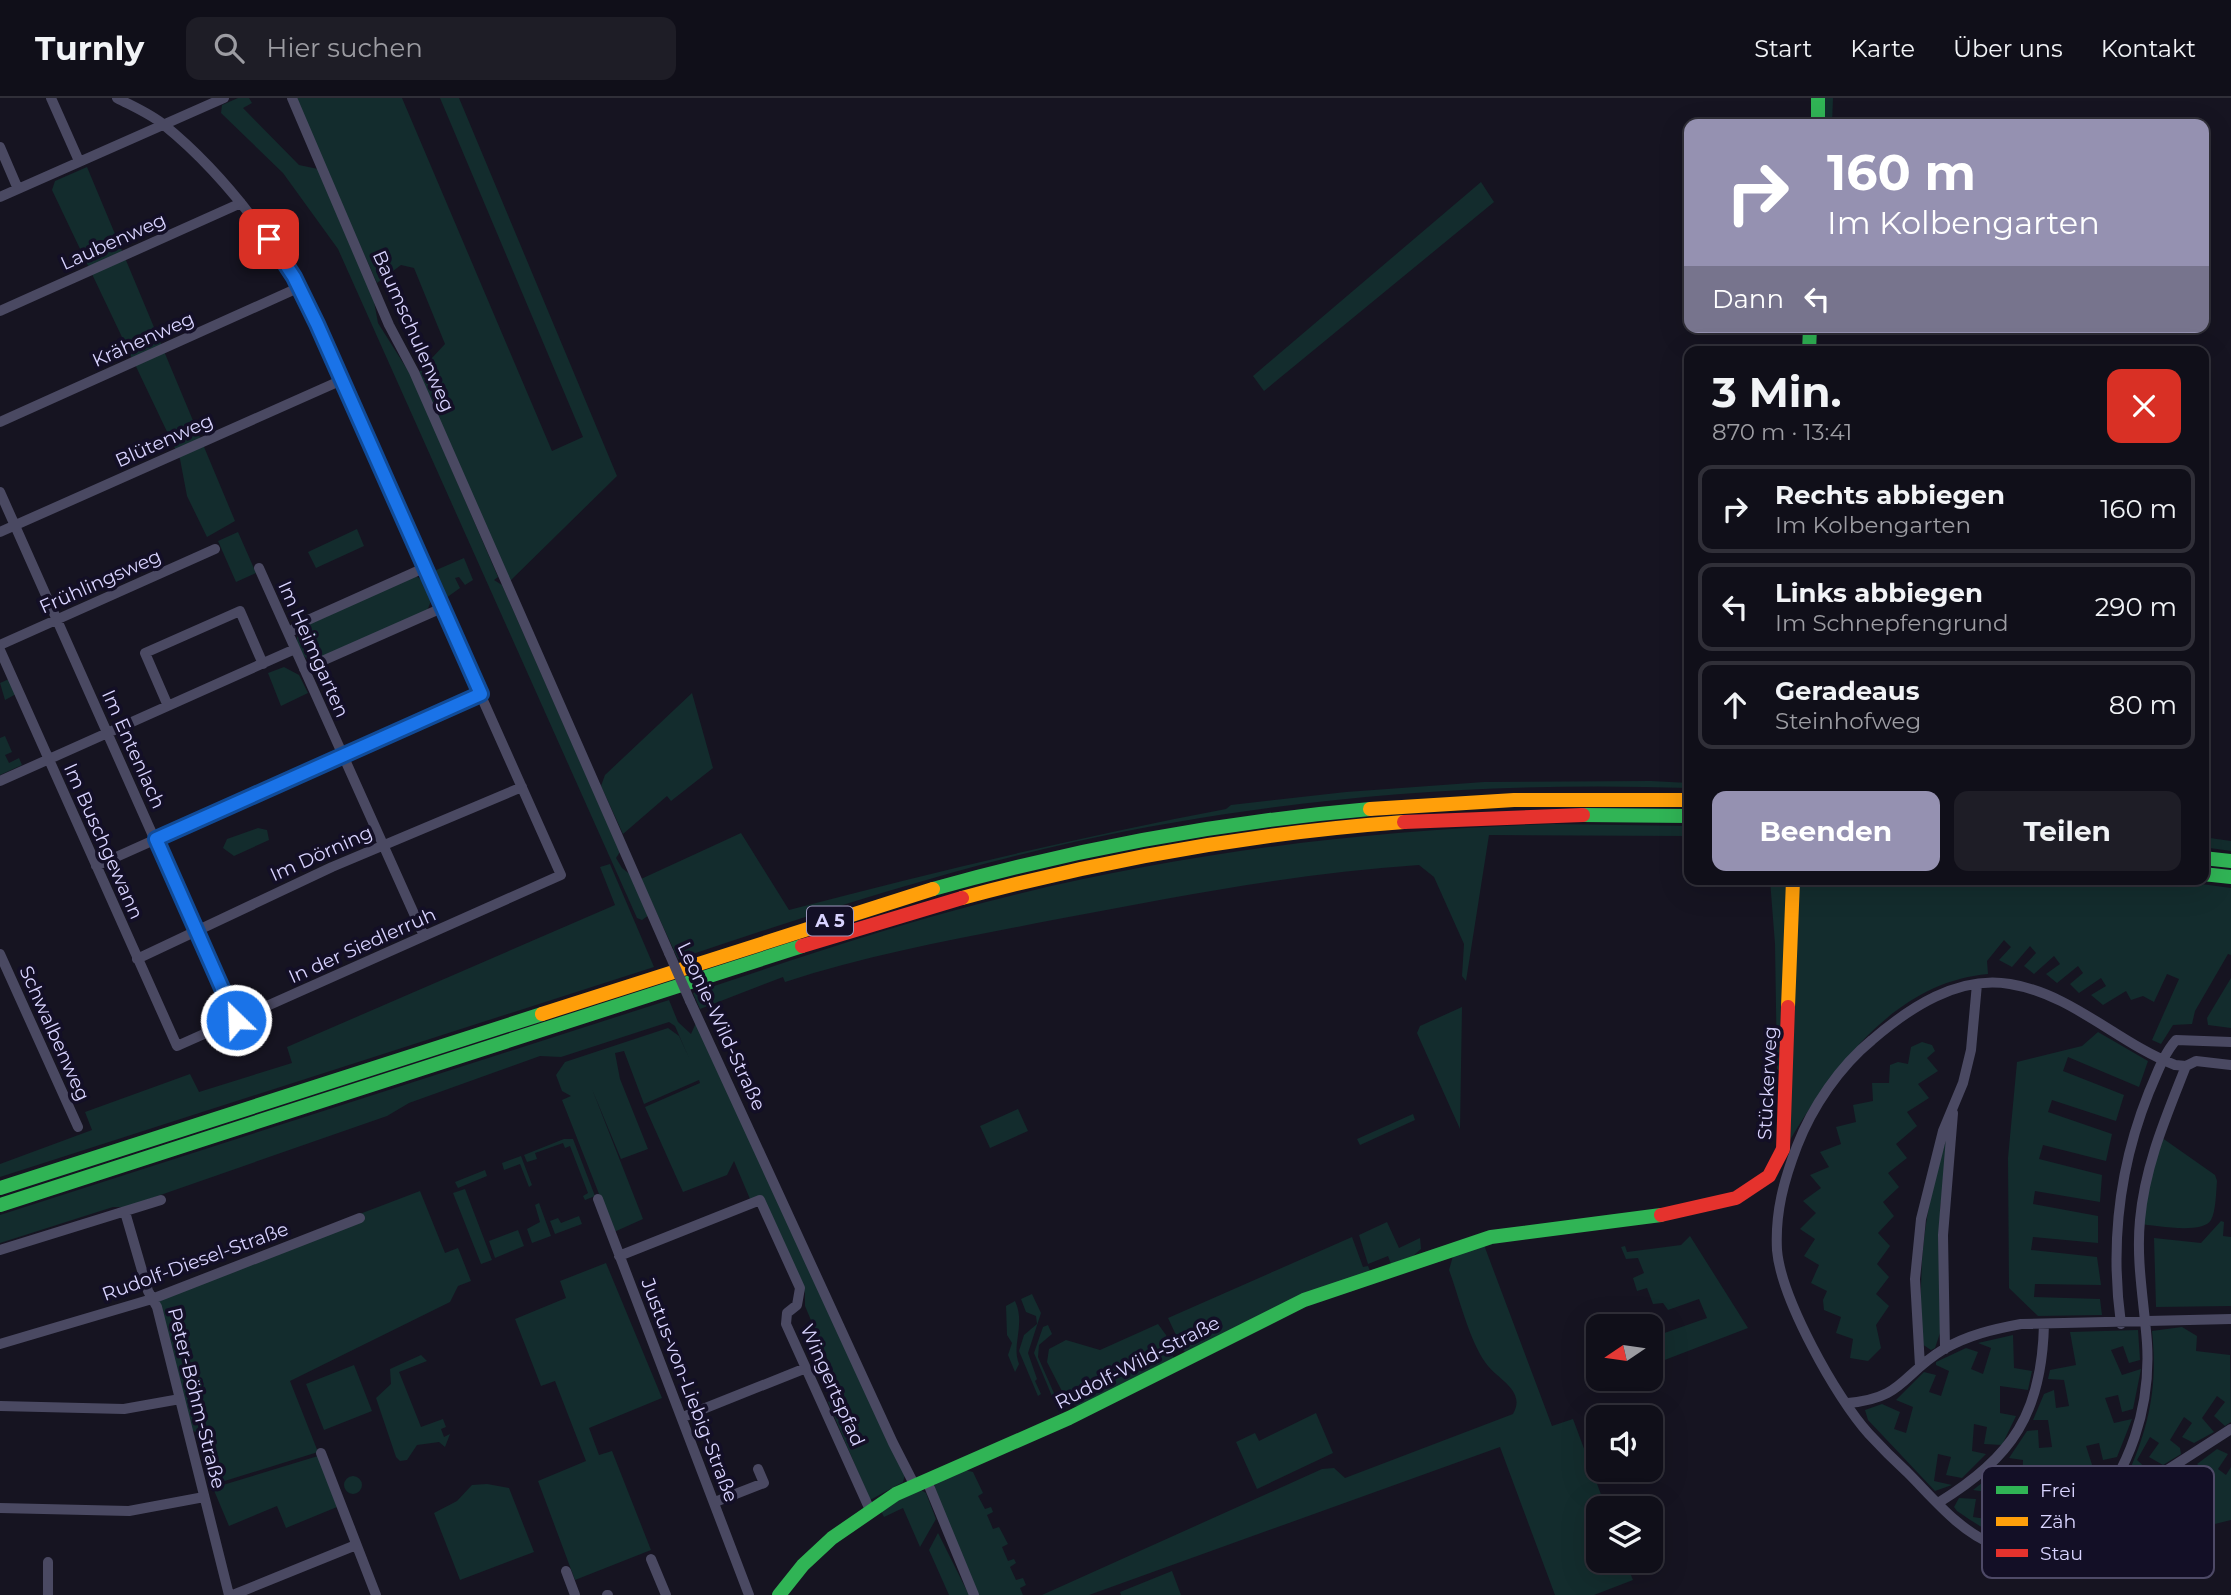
<!DOCTYPE html>
<html lang="de">
<head>
<meta charset="utf-8">
<style>
	:root { --surface:#100f19; --page:#1e1d26; --text:#f1f3f6; --muted:#9c9ca2; --line:#302f38; --accent:#9591b1 }
	body { margin:0; font-family:Montserrat,sans-serif; background:var(--page); color:var(--text); height:100vh; display:flex; flex-direction:column; font-size:26px; white-space:nowrap }
	* { box-sizing:border-box; margin:0 }
	p { font-size:23px; color:var(--muted) }
	.icon { flex:none; width:38px; height:38px; fill:none; stroke:currentColor; stroke-width:2; stroke-linecap:round; stroke-linejoin:round }
	.map { position:relative; flex:1; overflow:hidden }
	.sheet { position:absolute; left:1684px; top:248px; width:525px; height:539px; display:flex; flex-direction:column; background:var(--surface); border-radius:14px; box-shadow:0 7px 28px #0002,0 0 0 2px var(--line) }
	.sheet>* { flex:none }
	.top-card { position:absolute; left:1684px; top:21px; width:525px; height:214px; border-radius:14px; box-shadow:0 7px 28px #0002,0 0 0 2px var(--line); background:#9591b1; color:#fff; overflow:hidden }
	.needle { width:46px; rotate:257deg }
	.fabs { position:absolute; left:1586px; top:1216px; display:grid; gap:14px }
	.fabs a { display:grid; place-items:center; width:77px; height:77px; border-radius:14px; background:var(--surface); box-shadow:0 7px 28px #0002,0 0 0 2px var(--line); font-size:35px }
	.pin { position:absolute; display:grid; place-items:center; width:60px; height:60px; color:#fff; margin:-30px; border-radius:14px; box-shadow:0 4px 10px #0006 }
	.me { position:absolute; width:77px; margin:-38px; rotate:336deg; stroke-linejoin:round; filter:drop-shadow(0 0 5px #0008) }
	.turn { display:flex; align-items:center; gap:24px; height:147px; padding:0 28px; font-size:32px }
	.turn .icon { width:91px; height:91px; stroke-width:2.5 }
	.turn b { display:block; font-size:49px; line-height:60px }
	.then { display:flex; align-items:center; height:66px; padding:0 28px; background:#0003; gap:14px; font-size:26px }
	.round { display:grid; place-items:center; flex:none; width:74px; height:74px; border-radius:14px; background:var(--page) }
	.summary { display:flex; align-items:center; justify-content:space-between; height:119px; padding:0 28px }
	h1 { font-size:42px; font-weight:700; line-height:52px }
	.primary-button { display:flex; gap:14px; margin-top:auto; padding:14px 28px }
	.primary-button a { flex:1; height:80px; border-radius:14px; background:var(--accent); color:#fff; font-size:28px; font-weight:700; line-height:80px; text-align:center }
	.primary-button a+a { background:var(--page); color:var(--text) }
	ul { padding:0; list-style:none }
	li { display:flex; align-items:center; gap:21px; height:88px; margin:0 14px 10px; padding:0 14px; border:4px solid var(--line); border-radius:14px }
	li div { flex:1 }
	li b { display:block; font-size:26px }
	li em { font-style:normal }
	header { display:flex; align-items:center; gap:42px; box-sizing:border-box; height:98px; padding:0 35px; background:var(--surface); border-bottom:2px solid var(--line) }
	header strong { font-size:33px }
	nav { display:flex; gap:38px; margin-inline-start:auto; font-size:24px }
	.search { width:490px; height:63px; background:var(--page); display:flex; align-items:center; gap:18px; box-sizing:border-box; padding:0 24px; border-radius:14px; color:var(--muted); font-size:26px }
	.map>svg:first-child { display:block }
	.green { fill:#132c2d }
	.lines { fill:none; stroke-linecap:round; stroke-linejoin:round }
	.street { stroke:#4a4962; stroke-width:10 }
	.fast { stroke:#30b455; stroke-width:14 }
	.slow { stroke:#ff9f0a; stroke-width:14 }
	.jam { stroke:#e5322d; stroke-width:14 }
	.street-bridge { stroke:#4a4962; stroke-width:10 }
	.route-casing { stroke:#114b97; stroke-width:18 }
	.route { stroke:#1a73e8; stroke-width:12 }
	.labels { text-anchor:middle; stroke-width:7; stroke-linejoin:round; paint-order:stroke }
	.shield { fill:#130f26; stroke:#9e99be; stroke-width:2 }
	.shield-label { font-size:18px; font-weight:bold; fill:#d9d4ff }
	.street-label { font-size:19px; fill:#d9d4ff; stroke:#130f26 }
	.key { fill:#130f26; stroke:#4e4a67; stroke-width:2 }
	.key-label { font-size:19px; fill:#d9d4ff }
</style>
</head>
<body>
<header>
<strong>Turnly</strong>
<div class="search"><svg class="icon" aria-label="search" viewBox="0 0 24 24"><circle cx="10" cy="10" r="6"/><path d="M15 15l6 6"/></svg>Hier suchen</div>
<nav><a>Start</a><a>Karte</a><a>Über uns</a><a>Kontakt</a></nav>
</header>
<div class="map">
<svg width="2231" height="1497" viewBox="0 0 2231 1497">
	<rect width="100%" height="100%" fill="#161421"/>
	<path class="green" d="M238,0H249L252,5L243,10L299,67L318,71L373,198L378,225L412,279L498,479L494,482L502,487L620,754L616,760L622,770L632,778L649,817L642,822L637,820L338,151L283,75L221,15L222,7Z
		M294,0H402L552,353L583,339L440,0H459L617,378L510,483L418,275L445,246L414,170L401,167L377,185Z
		M1824,0H1833L1832,26H1823Z
		M87,69L235,423L207,439L187,398L180,361L52,92L55,83Z
		M1481,84L1494,104L1264,293L1253,278Z
		M357,431L364,448L316,470L308,454Z
		M238,434L256,475L236,484L218,443Z
		M464,460L473,482L465,487L459,479L455,480L460,490L446,500L434,473Z
		M416,478L428,486L433,498L427,513L318,562L307,561C296,550 292,538 305,527Z
		M284,569L299,577L308,595L281,608L268,575Z
		M9,581L16,596L5,602L0,585Z
		M692,595L713,670L671,703L667,698L623,736L601,688L605,677Z
		M5,638L12,654L5,657L9,665L19,660L22,667L0,677V640Z
		M1651,683L1689,685V690C1483,683 1275,700 1074,744C939,774 809,817 678,861L641,781L741,735L789,812C934,774 1079,739 1226,711L1231,707L1346,694L1484,684Z
		M1553,726L1689,728V738L1489,737L1466,883L1462,878L1464,846L1434,779L1419,767C1297,775 1179,798 1058,821C967,839 874,855 785,884L783,879L700,911L693,895C790,863 887,829 986,804C1172,756 1361,732 1553,726Z
		M258,730L267,732L269,742L234,758L223,750L227,741Z
		M2203,739L2231,743V753L2203,749Z
		M610,766L654,869L0,1079V1066L92,1032L85,1014L190,976L199,994L292,965L287,949L615,807L600,769Z
		M1770,782H1789L1782,975L1777,971L1775,846Z
		M1796,782H2172L2231,790V857L2228,856L2195,913L2192,926L2173,927L2161,946L2152,942L2179,881L2167,876L2154,904L2143,898L2131,902L2126,893L2103,907L2091,897L2106,888L2101,880L2079,895L2070,886L2083,875L2078,868L2057,885L2046,876L2060,866L2054,858L2034,876L2024,868L2036,855L2030,848L2012,869L1999,862L2011,849L2004,842L1987,863L1988,876C1895,884 1834,969 1790,1042Z
		M2231,880V930L2208,927L2207,920Z
		M669,902L678,924L691,936L696,925L905,1377L903,1384L870,1402L828,1304L842,1296L805,1208V1195L761,1097L750,1101L734,1063L727,1077L683,1094L645,1009L700,985L699,982L644,1006L624,953L615,955L620,981L648,1051L621,1061L592,991L643,1121L614,1134L562,1002L571,998L562,993L556,977L565,964L668,930L679,938L689,960L675,928L669,924L561,959L540,958L409,1005L387,1018L126,1109H113L0,1145V1117Z
		M1462,909L1460,1031L1417,935L1420,928Z
		M2098,934L2148,963L2139,989L2068,959L2063,973L2124,997L2116,1023L2052,1002L2048,1014L2112,1036L2106,1063L2043,1047L2039,1061L2102,1077L2100,1104L2035,1093L2033,1106L2098,1118V1145L2033,1139L2031,1152L2097,1159L2101,1187L2035,1186L2034,1199L2100,1201L2102,1217L2038,1218L2009,1190L2008,1060L2017,964L2082,948Z
		M1922,944L1932,947L1935,953L1927,960L1938,973L1918,986L1929,1000L1907,1014L1917,1028L1896,1046L1907,1060L1888,1075L1899,1089L1883,1104L1894,1118L1878,1135L1890,1148L1877,1166L1889,1179L1876,1196L1889,1208L1876,1227L1881,1250L1868,1263L1850,1260L1853,1241L1836,1235L1841,1219L1824,1212L1823,1202L1827,1193L1811,1185L1819,1167L1804,1158L1815,1141L1800,1131L1816,1115L1803,1103L1821,1090L1810,1077L1829,1069L1820,1054L1841,1046L1836,1029L1856,1024L1853,1007L1873,1003L1872,985H1889L1890,967L1898,964L1908,966L1911,949Z
		M1018,1011L1028,1033L990,1050L980,1028Z
		M1413,1016L1415,1022L1360,1047L1357,1041Z
		M1951,1026L1940,1111L1941,1232L1935,1250L1931,1252L1922,1246C1918,1160 1924,1109 1951,1026Z
		M2158,1037L2215,1077L2217,1083C2216,1094 2216,1113 2211,1122C2202,1137 2154,1127 2139,1126Z
		M564,1041H573L595,1098L585,1102L583,1098L588,1095L570,1048L565,1050L563,1045L535,1055L537,1061L527,1064L524,1057Z
		M521,1058L532,1087L529,1089L520,1066L504,1072L502,1065Z
		M485,1072L487,1078L458,1090L455,1084Z
		M465,1091L492,1162L481,1166L453,1095Z
		M420,1093L445,1155L458,1150L471,1183L458,1188L450,1204L290,1283L318,1354L215,1386L200,1337L192,1332L157,1203L315,1133Z
		M539,1105L551,1138L532,1145L527,1131L540,1124L535,1107Z
		M579,1118L582,1126L555,1136L550,1123L558,1120L561,1125Z
		M2221,1123L2224,1124L2223,1138L2231,1139V1208L2156,1209L2154,1140L2201,1145Z
		M1387,1124L1399,1150L1420,1140L1421,1151L1413,1158L1391,1166L1388,1158L1368,1166L1359,1137Z
		M518,1132L524,1148L495,1160L489,1143Z
		M1690,1138L1748,1230L1662,1263L1653,1239L1707,1220L1699,1201L1668,1212L1663,1205L1653,1206L1647,1190L1637,1193L1633,1180L1644,1175L1638,1160L1626,1161L1621,1149L1625,1148L1627,1154L1681,1147Z
		M1352,1139L1363,1169L1368,1168L1370,1173L1185,1254L1183,1252L1168,1220Z
		M1484,1147L1552,1328L1573,1321L1606,1410H1598V1463H1625L1633,1482L1594,1497H1555L1500,1349L1089,1497H1042L1322,1371L1334,1370L1345,1380L1513,1316C1527,1292 1496,1281 1485,1264C1469,1241 1459,1199 1449,1172L1453,1158Z
		M606,1165L662,1300L589,1330L599,1357L612,1353L651,1452L575,1482L538,1383L586,1363L555,1283L541,1288L515,1221L566,1200L560,1183Z
		M1032,1196L1041,1215L1028,1255L1037,1281L1035,1283L1041,1296L1038,1298L1019,1253L1024,1237L1037,1226L1036,1218L1026,1214L1021,1201Z
		M1015,1203C1026,1227 1011,1246 1019,1266L1015,1274L1008,1257L1012,1245L1007,1237L1006,1208Z
		M1158,1226L1166,1237L1174,1261L1080,1309L1068,1305L1047,1264L1049,1251L1066,1242L1100,1252Z
		M1048,1227L1052,1236L1039,1247L1038,1259L1057,1302L1054,1303L1034,1255L1043,1229Z
		M2182,1229L2197,1238L2196,1253L2230,1257L2231,1324L2225,1328L2214,1318L2225,1304L2217,1298L2202,1320L2214,1334L2194,1345L2182,1339L2192,1325L2184,1319L2170,1342L2180,1350L2181,1356L2163,1367L2149,1359L2159,1345L2150,1339L2137,1362L2150,1374L2137,1385L2127,1387L2126,1381C2149,1329 2158,1290 2152,1233Z
		M2138,1232L2140,1262L2129,1265L2123,1248L2111,1252L2122,1277L2141,1271L2133,1311L2122,1314L2118,1297L2105,1300L2114,1325L2132,1321L2117,1359L2103,1362L2099,1345L2086,1348L2094,1373L2113,1370L2093,1399L2075,1401L2072,1384L2060,1385L2066,1412L2084,1410C2069,1428 2059,1428 2037,1427L2036,1409H2024L2027,1444C1998,1442 1981,1429 1957,1413L1954,1409L1959,1400L1976,1401L1973,1419L1986,1421L1987,1394L1973,1392L2001,1370L2011,1369L2009,1387L2022,1389L2023,1362L2009,1360L2027,1333L2038,1332L2039,1350L2052,1349L2048,1322H2033L2044,1296L2054,1292L2056,1310L2069,1308L2064,1282L2048,1281L2050,1272L2076,1267L2070,1234Z
		M2013,1237L2014,1270L2032,1273L2028,1292L2000,1288V1315L2016,1318L2002,1347L1984,1346L1987,1329L1974,1326L1972,1353L1986,1356L1962,1380L1946,1377L1951,1359L1938,1356L1934,1383L1952,1387L1935,1393L1868,1322L1865,1312L1882,1306L1900,1314L1894,1331L1906,1335L1913,1309L1896,1302L1924,1274L1936,1277L1929,1294L1941,1298L1949,1273L1936,1267V1264L1966,1250L1978,1254L1971,1271L1983,1276L1991,1250L1978,1245Z
		M421,1257L427,1263L399,1274L421,1329L443,1321L446,1329L441,1331L444,1339L450,1336L445,1349L439,1344L417,1347L407,1362L400,1363L396,1359L376,1300L391,1286L390,1271Z
		M354,1267L372,1313L324,1332L306,1286Z
		M1316,1315L1333,1355L1257,1391L1236,1344L1255,1335L1259,1343Z
		M2217,1351L2228,1356L2218,1371L2226,1377L2231,1369V1422L2074,1461L2068,1448L2121,1411L2130,1418L2120,1432L2127,1438L2142,1416L2152,1412L2161,1417L2174,1395L2164,1387L2185,1370L2195,1377L2185,1391L2193,1397L2207,1375L2197,1366Z
		M318,1358L337,1409L286,1430L277,1408L229,1428L213,1390Z
		M965,1372L973,1374L983,1395L978,1398L985,1411L991,1409L993,1414L987,1417L993,1431L999,1429L1008,1446L1002,1449L1008,1463L1014,1461L1016,1465L1010,1469L1016,1482L1023,1480L1026,1487L1020,1490L1023,1497H979L934,1390L936,1385Z
		M344 1387a9 9 0 1 1 18 0a9 9 0 1 1-18 0Z
		M487,1386L509,1390L534,1454L460,1482L434,1415L457,1403L472,1387Z
		M921,1392L926,1395L936,1421L920,1449L903,1410L884,1419L880,1411Z
		M938,1435L969,1497H949L929,1452Z
		M1172,1473L1181,1497H1121L1120,1494Z"/>
	<g class="lines">
		<path class="street" d="M51,0L79,63
			M292,0L389,227L414,274L669,855
			M0,49L18,91
			M0,99L224,0
			M0,213L241,105
			M0,324L300,189
			M0,394L235,922
			M0,434L342,282
			M259,470L424,838
			M289,536L299,526L424,470
			M0,547L215,451
			M0,552L177,948L561,777L294,179C258,123 216,69 164,27C151,16 132,8 117,0
			M304,571L442,510
			M168,608L145,555L240,513L263,566
			M0,683L295,551
			M96,768L481,596
			M0,856L78,1029
			M137,861L332,769L522,689
			M690,903L893,1345L915,1388
			M2186,968C2166,1019 2145,1067 2140,1122C2136,1164 2144,1203 2147,1245C2151,1310 2130,1372 2087,1422C2066,1446 2026,1458 1995,1447C1960,1434 1933,1400 1907,1374C1894,1362 1881,1349 1869,1336C1836,1300 1781,1200 1777,1152C1775,1114 1784,1082 1797,1048C1812,1009 1840,968 1872,942C1909,910 1958,877 2010,886C2072,896 2118,945 2175,967L2186,968L2196,963L2231,967
			M598,1101L749,1497
			M125,1114L148,1193L157,1209L229,1497
			M0,1152L161,1102
			M619,1158L760,1102L800,1190L797,1207L787,1215L786,1226L870,1412
			M2121,1226C2110,1146 2119,1069 2149,994C2157,976 2163,957 2176,942L2231,944
			M0,1246L152,1201L360,1120
			M1945,1251L1943,1137L1953,1015
			M1920,1268L1915,1181L1921,1121L1943,1033L1963,985L1971,952L1977,886
			M1848,1305C1904,1300 1901,1277 1944,1251C1968,1237 1994,1231 2021,1226L2231,1221
			M0,1308L124,1311L180,1301
			M683,1319L806,1270
			M321,1355L376,1497
			M927,1383L974,1497
			M715,1404L764,1385L758,1371
			M1938,1405C2013,1359 2042,1315 2044,1226
			M0,1410L129,1413L204,1399
			M2088,1423L2231,1331
			M651,1461L666,1497
			M566,1473L575,1497
			M48,1497V1464
			M233,1497L356,1447
			M607,1497H608"/>
		<path class="fast" d="M1818,0V26
			M1809,254L1810,229
			M1583,717L1689,718
			M2203,760L2231,763
			M2203,776L2231,779
			M933,791C1075,751 1223,724 1370,711
			M0,1090L542,916
			M0,1107L802,848
			M779,1497L803,1467L832,1440L896,1396L1069,1320L1304,1202L1491,1139L1661,1117"/>
		<path class="slow" d="M1370,711L1514,702H1689
			M962,800C1106,761 1255,735 1404,724
			M1788,909L1793,782
			M542,916L933,791"/>
		<path class="jam" d="M1404,724L1583,717
			M802,848L962,800
			M1661,1117L1736,1100L1769,1078L1783,1051L1788,909"/>
		<path class="street-bridge" d="M669,855L690,903"/>
	</g>
	<g class="lines">
		<g class="route-casing">
			<path id="route" d="M236,922L156,741L481,596L317,226L294,179L269,141"/>
		</g>
		<use href="#route" class="route"/>
	</g>
	<g class="labels">
		<rect class="shield" x="807" y="808.5" width="46" height="29" rx="5"/>
		<g class="shield-label">
			<text x="830" y="829">A 5</text>
		</g>
		<g class="street-label">
			<text transform="translate(113 143) rotate(-24)" y="7">Laubenweg</text>
			<text transform="translate(414 233) rotate(66)" y="7">Baumschulenweg</text>
			<text transform="translate(143 241) rotate(-24)" y="7">Krähenweg</text>
			<text transform="translate(164 342) rotate(-24)" y="7">Blütenweg</text>
			<text transform="translate(100 483) rotate(-24)" y="7">Frühlingsweg</text>
			<text transform="translate(314 551) rotate(66)" y="7">Im Heimgarten</text>
			<text transform="translate(134 651) rotate(66)" y="7">Im Entenlach</text>
			<text transform="translate(104 743) rotate(66)" y="7">Im Buschgewann</text>
			<text transform="translate(321 755) rotate(-24)" y="7">Im Dörning</text>
			<text transform="translate(362 847) rotate(-24)" y="7">In der Siedlerruh</text>
			<text transform="translate(722 928) rotate(65)" y="7">Leonie-Wild-Straße</text>
			<text transform="translate(55 935) rotate(66)" y="7">Schwalbenweg</text>
			<text transform="translate(1767 985) rotate(-87)" y="7">Stückerweg</text>
			<text transform="translate(195 1163) rotate(-20)" y="7">Rudolf-Diesel-Straße</text>
			<text transform="translate(1137 1264) rotate(-27)" y="7">Rudolf-Wild-Straße</text>
			<text transform="translate(833 1287) rotate(66)" y="7">Wingertspfad</text>
			<text transform="translate(690 1292) rotate(69)" y="7">Justus-von-Liebig-Straße</text>
			<text transform="translate(197 1300) rotate(76)" y="7">Peter-Böhm-Straße</text>
		</g>
	</g>
	<rect x="1982" y="1368" width="232" height="112" rx="10" class="key"/>
	<rect x="1996" y="1388" width="32" height="8" fill="#30b455"/>
	<rect x="1996" y="1419" width="32" height="9" fill="#ff9f0a"/>
	<rect x="1996" y="1451" width="32" height="8" fill="#e5322d"/>
	<g class="key-label">
		<text x="2040" y="1399">Frei</text>
		<text x="2040" y="1430">Zäh</text>
		<text x="2040" y="1462">Stau</text>
	</g>
</svg>
<div class="fabs">
<a><svg class="needle" viewBox="-14 -14 28 28"><path d="M0-13l5 13h-10z" fill="#e53935"/><path d="M0 13l5-13h-10z" fill="#9c9ca2"/></svg></a>
<a><svg class="icon" aria-label="sound" viewBox="0 0 24 24"><path d="M4 9h4l5-4v14l-5-4H4zM17 9q2 3 0 6"/></svg></a>
<a><svg class="icon" aria-label="layers" viewBox="0 0 24 24"><path d="M12 4l9 5-9 5-9-5zM3 14l9 5 9-5"/></svg></a>
</div>
<div class="pin" style="left:269px;top:141px;background:#d93025"><svg class="icon" aria-label="arrive" viewBox="0 0 24 24"><path d="M6 21V4h12l-3 4 3 4H6"/></svg></div>
<svg class="me" style="left:236px;top:922px" viewBox="-20 -20 40 40"><circle r="17" fill="#1a73e8" stroke="#fff" stroke-width="3"/><path d="M0-11L8 9 0 5-8 9z" fill="#fff"/></svg>
<div class="top-card">
<div class="turn"><svg class="icon" aria-label="right" viewBox="0 0 24 24"><path d="M7 20v-9h11M14 6l5 5-5 5"/></svg><div><b>160 m</b>Im Kolbengarten</div></div>
<div class="then">Dann<svg class="icon" aria-label="left" viewBox="0 0 24 24"><path d="M17 20v-9H6M10 6l-5 5 5 5"/></svg></div>
</div>
<section class="sheet">
<div class="summary"><div><h1>3 Min.</h1><p>870 m · 13:41</p></div><a class="round" style="background:#d93025;color:#fff"><svg class="icon" aria-label="close" viewBox="0 0 24 24"><path d="M6 6l12 12M18 6L6 18"/></svg></a></div>
<ul>
<li><svg class="icon" aria-label="right" viewBox="0 0 24 24"><path d="M7 20v-9h11M14 6l5 5-5 5"/></svg><div><b>Rechts abbiegen</b><p>Im Kolbengarten</p></div><em>160 m</em></li>
<li><svg class="icon" aria-label="left" viewBox="0 0 24 24"><path d="M17 20v-9H6M10 6l-5 5 5 5"/></svg><div><b>Links abbiegen</b><p>Im Schnepfengrund</p></div><em>290 m</em></li>
<li><svg class="icon" aria-label="ahead" viewBox="0 0 24 24"><path d="M12 20V5M6 11l6-6 6 6"/></svg><div><b>Geradeaus</b><p>Steinhofweg</p></div><em>80 m</em></li>
</ul>
<div class="primary-button"><a>Beenden</a><a>Teilen</a></div>
</section>
</div>
</body>
</html>
